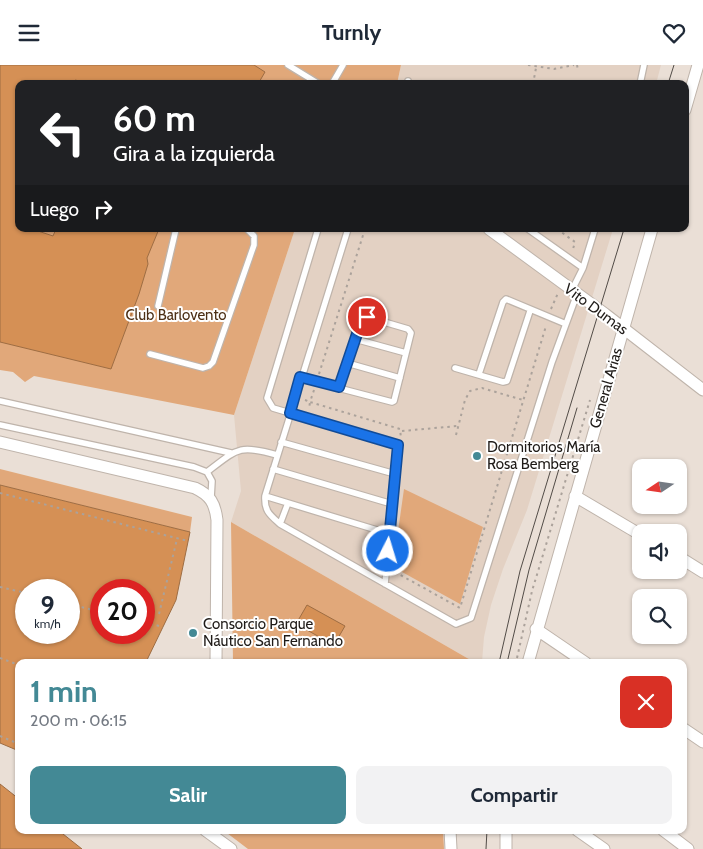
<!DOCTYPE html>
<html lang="es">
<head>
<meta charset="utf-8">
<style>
	:root { --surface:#fff; --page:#f2f2f3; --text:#1f2937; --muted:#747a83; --accent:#438995 }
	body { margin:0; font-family:Cabin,sans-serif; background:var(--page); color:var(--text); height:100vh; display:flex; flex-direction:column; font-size:19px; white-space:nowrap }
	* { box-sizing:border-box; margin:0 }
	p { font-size:16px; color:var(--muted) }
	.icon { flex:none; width:28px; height:28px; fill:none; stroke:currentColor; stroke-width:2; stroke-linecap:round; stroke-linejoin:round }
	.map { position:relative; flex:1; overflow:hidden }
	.drawer { position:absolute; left:15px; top:594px; width:672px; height:175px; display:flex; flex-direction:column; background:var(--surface); border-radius:10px; box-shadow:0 1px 4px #0004 }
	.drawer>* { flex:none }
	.guide { position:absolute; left:15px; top:15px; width:674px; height:152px; border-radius:10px; box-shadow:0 1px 4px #0004; background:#202124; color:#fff; overflow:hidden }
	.needle { width:32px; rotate:257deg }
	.tools { position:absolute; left:632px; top:394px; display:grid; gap:10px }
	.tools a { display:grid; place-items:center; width:55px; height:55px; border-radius:10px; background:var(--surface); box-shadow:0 1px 4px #0004; font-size:25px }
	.speed { position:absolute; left:15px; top:514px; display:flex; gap:10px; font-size:25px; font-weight:700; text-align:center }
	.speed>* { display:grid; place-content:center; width:65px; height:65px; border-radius:50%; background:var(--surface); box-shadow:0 1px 4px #0004; line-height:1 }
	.speed small { font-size:12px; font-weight:400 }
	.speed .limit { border:8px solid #d22; background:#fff; color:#111 }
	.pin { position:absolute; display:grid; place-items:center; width:42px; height:42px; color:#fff; margin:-21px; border:2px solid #fff; border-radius:50%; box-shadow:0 1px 5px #0007 }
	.me { position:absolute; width:55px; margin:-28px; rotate:5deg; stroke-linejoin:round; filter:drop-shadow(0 0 4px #0008) }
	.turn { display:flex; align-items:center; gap:18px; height:105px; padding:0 15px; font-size:22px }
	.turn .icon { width:65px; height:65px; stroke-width:2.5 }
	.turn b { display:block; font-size:35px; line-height:42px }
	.then { display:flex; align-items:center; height:48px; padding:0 15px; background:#0003; gap:10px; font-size:19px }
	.round { display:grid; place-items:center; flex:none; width:52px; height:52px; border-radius:10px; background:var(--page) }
	.overview { display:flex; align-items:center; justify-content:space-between; height:85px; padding:0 15px }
	h1 { font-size:30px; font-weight:700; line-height:38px; color:var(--accent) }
	.cta { display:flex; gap:10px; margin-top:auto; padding:10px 15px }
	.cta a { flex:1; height:58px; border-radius:10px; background:var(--accent); color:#fff; font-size:20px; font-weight:700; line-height:58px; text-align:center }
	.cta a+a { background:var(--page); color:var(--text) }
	header { display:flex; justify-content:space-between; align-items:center; height:65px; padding:0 15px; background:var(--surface); font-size:22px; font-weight:700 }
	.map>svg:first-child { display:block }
	.built { fill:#e3d1c3 }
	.green { fill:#e1a87a }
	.water { fill:#d59055; stroke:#9e6d43; fill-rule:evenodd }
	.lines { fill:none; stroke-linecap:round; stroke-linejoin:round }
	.lane-casing { stroke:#bfb4ab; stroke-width:8 }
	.street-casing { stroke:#bfb4ab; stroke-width:13 }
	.path { stroke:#aba29b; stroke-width:2; stroke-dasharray:2.5 4; stroke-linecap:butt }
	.lane { stroke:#fff; stroke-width:5.5 }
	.street { stroke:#fff; stroke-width:11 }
	.tram { stroke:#524c47; stroke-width:1 }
	.route-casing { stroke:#114b97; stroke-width:12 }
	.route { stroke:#1a73e8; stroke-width:9 }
	.poi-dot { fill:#438995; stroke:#fff; stroke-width:2 }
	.labels { text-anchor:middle; stroke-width:4; stroke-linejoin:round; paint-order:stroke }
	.street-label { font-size:15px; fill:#1f1b18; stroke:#fff }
	.park-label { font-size:15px; fill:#4c2f15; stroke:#fff }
	.poi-label { font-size:15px; fill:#1f1b18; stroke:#fff; text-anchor:start }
</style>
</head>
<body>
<header><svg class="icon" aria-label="menu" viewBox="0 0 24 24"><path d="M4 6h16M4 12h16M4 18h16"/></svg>Turnly<svg class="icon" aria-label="heart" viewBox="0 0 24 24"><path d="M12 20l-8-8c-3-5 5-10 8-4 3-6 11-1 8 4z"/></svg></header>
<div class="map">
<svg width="703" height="784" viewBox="0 0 703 784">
	<rect width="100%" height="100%" fill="#eadfd6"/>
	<path class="built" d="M401,0H661L656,19H397Z
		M295,164H613L527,445L503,504L491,540L484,572L482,597H474L231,457L241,426L234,350Z"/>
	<path class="green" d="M0,0H401L397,19H19V164H295L234,350L34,311L25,317L13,307L0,305Z
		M0,404L192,452L190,467L0,420Z
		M404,424L483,462L460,539L393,502Z
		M231,457L474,597H233Z
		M223,765H443L444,784H248Z"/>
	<path class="water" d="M0,0H254L265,7L258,19H93L75,15L74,19H19V164H32L53,171L56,164H159L147,193L148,199L139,229L111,304L0,277Z
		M0,420L190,467L176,535L146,597L19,598V686L0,678ZM26,525H69V568H26ZM101,525H144V568H101Z
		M307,540L345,561L334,580L296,559Z
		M0,719L19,734V765H58L82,784H0Z"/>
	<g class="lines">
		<g class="lane-casing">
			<path id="lane" d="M288,0L319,19
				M332,19L343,0
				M408,19V16
				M640,19L644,0
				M318,164L267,333L273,343L398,380L385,519
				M348,164L265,431C264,446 270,450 280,459L456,559L471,553L552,297L577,229
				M528,164L583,203L572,225
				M583,203L595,164
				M158,241L176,164
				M355,274L406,288
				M150,289L203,303L209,301L213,297L254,180V171L247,164
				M347,298L400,313
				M455,303L503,317L507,316L530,246
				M479,309L503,237L506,234L566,259
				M300,313L392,337L394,336L411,268L408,264L367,252L363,253L339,322
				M0,336L231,388
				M0,360L194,402L207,407L212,416L211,433
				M281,377L395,409
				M273,404L392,439
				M207,407C237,384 239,379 277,390
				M265,431L390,469
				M280,459L288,438"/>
		</g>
		<g class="street-casing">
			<path id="street" d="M685,45L698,0
				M489,164L605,249L703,325
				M0,377L195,423C210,430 215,438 217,455L216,598
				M575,431L641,470
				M679,492L703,507
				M536,564L586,598
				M528,598L652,164
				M684,664L703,677
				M205,765L231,784
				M450,765L451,784
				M577,765L604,784
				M663,765L688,784
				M506,784V765"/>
		</g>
		<path class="path" d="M528,0L554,4L574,0
			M577,0L578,5
			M533,19L536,3
			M557,164L575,177L573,184
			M551,244L558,228
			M319,309L365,164
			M314,325L310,337L400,364L401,373
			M305,335L310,337L309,344
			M402,366L457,361
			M456,370L465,335L470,326L482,323L523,335
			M0,428L188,476
			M395,507L460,543L546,261
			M0,522L26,528
			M69,539L101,547
			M159,549L177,474
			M144,557L163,562
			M0,593L19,600
			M517,593L532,526L590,335
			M0,671L19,679"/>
		<use href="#lane" class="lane"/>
		<use href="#street" class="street"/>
		<path class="tram" d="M668,19L674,0
			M499,598L520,506L624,164
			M507,598L529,505L577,343
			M486,784L487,765"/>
	</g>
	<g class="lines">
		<g class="route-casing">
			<path id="route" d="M367,252L361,257L339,322L300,312L290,348L398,380L388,486"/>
		</g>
		<use href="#route" class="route"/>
	</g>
	<g class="poi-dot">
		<circle cx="477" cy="391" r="5"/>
		<circle cx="193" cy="568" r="5"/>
	</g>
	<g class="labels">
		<g class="street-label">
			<text transform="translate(596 244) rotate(36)" y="5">Vito Dumas</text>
			<text transform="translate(606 323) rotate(-74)" y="5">General Arias</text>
		</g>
		<g class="park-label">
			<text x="176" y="255">Club Barlovento</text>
		</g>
		<g class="poi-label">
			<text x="487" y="387">Dormitorios María<tspan x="487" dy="17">Rosa Bemberg</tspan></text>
			<text x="203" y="564">Consorcio Parque<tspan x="203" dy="17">Náutico San Fernando</tspan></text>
		</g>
	</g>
</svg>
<div class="tools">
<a><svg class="needle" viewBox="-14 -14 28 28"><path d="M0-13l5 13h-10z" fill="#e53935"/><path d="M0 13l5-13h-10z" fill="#747a83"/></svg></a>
<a><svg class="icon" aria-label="sound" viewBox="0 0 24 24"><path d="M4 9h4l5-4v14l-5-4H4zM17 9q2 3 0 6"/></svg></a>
<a><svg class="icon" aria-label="search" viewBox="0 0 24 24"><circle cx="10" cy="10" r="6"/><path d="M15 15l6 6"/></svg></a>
</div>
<div class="speed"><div>9<small>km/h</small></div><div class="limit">20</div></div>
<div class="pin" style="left:367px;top:252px;background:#d93025"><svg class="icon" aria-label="arrive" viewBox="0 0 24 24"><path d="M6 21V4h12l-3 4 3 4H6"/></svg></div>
<svg class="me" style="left:388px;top:486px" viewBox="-20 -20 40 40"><circle r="17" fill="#1a73e8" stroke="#fff" stroke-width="3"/><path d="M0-11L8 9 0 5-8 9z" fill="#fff"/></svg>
<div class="guide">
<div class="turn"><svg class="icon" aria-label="left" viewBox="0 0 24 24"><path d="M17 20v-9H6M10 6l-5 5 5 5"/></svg><div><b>60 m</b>Gira a la izquierda</div></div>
<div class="then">Luego<svg class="icon" aria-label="right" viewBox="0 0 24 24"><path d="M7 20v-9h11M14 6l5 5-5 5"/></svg></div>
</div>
<section class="drawer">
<div class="overview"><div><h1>1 min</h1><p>200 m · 06:15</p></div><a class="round" style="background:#d93025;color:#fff"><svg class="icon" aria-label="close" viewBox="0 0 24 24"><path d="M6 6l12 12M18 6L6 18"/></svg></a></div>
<div class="cta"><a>Salir</a><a>Compartir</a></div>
</section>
</div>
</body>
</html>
